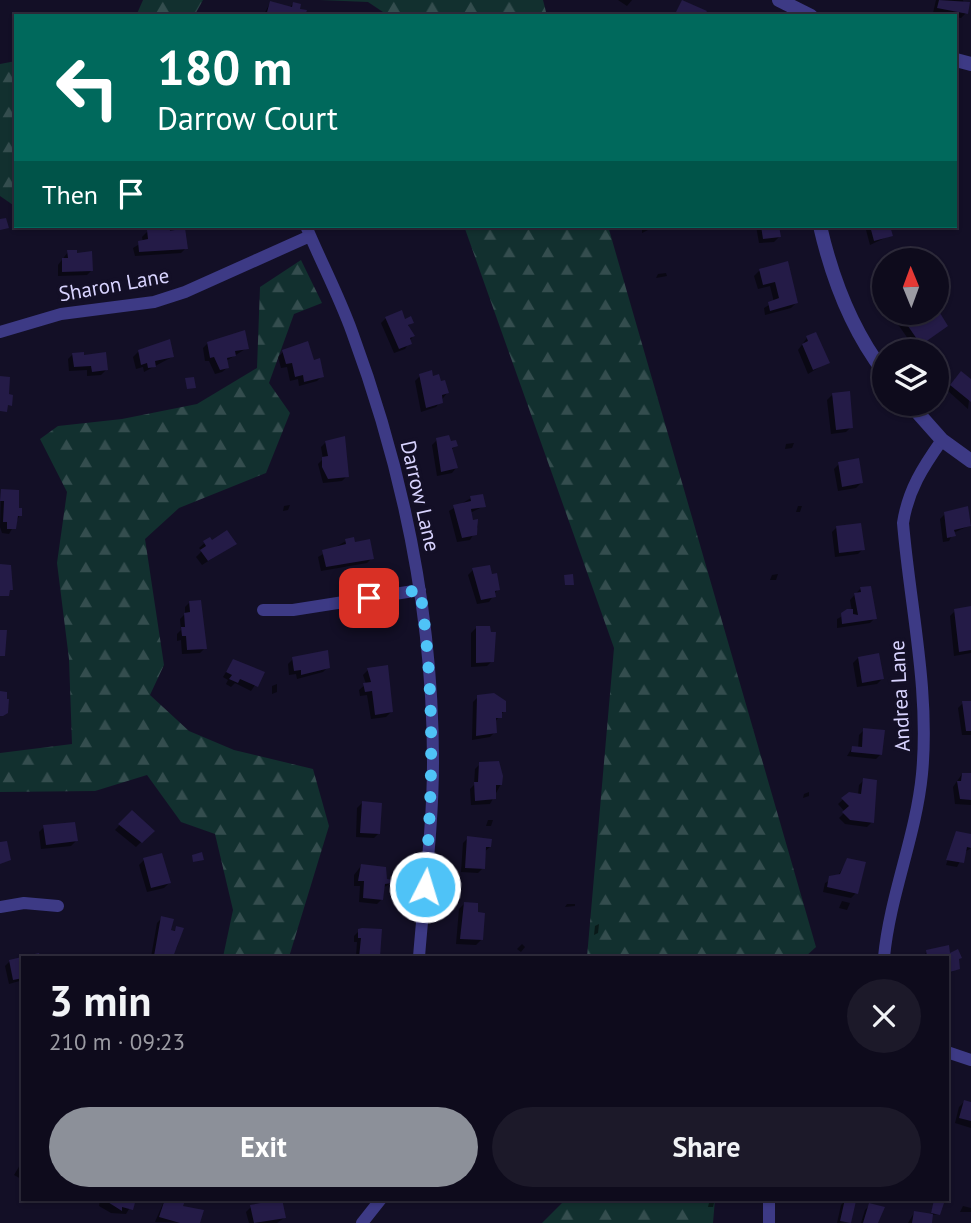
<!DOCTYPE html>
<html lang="en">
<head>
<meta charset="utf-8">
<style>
	:root { --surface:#0e0b1c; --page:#1c1929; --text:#f1f3f6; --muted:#9b9ba3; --line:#2e2b3b; --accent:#8c9099 }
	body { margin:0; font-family:"PT Sans",sans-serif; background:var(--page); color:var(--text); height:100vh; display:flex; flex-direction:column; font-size:26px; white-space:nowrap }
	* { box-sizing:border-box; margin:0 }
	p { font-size:23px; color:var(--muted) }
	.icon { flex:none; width:38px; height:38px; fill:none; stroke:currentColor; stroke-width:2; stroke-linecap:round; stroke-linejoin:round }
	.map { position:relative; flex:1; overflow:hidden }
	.side { position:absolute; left:21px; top:956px; width:928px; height:245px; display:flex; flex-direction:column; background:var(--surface); border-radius:0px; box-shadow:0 2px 5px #0004,0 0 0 2px var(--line) }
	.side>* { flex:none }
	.guide { position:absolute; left:14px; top:14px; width:943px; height:214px; border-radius:0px; box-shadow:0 2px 5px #0004,0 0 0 2px var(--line); background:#00695c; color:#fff; overflow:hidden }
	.needle { width:46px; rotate:359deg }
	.controls { position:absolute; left:872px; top:248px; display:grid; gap:14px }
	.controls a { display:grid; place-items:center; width:77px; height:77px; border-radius:50%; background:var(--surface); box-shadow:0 2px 5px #0004,0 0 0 2px var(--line); font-size:35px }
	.pin { position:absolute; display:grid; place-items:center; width:60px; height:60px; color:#fff; margin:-30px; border-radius:14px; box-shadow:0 4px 10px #0006 }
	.me { position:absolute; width:77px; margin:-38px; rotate:5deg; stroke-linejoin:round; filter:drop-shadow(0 0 5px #0008) }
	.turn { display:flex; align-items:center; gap:24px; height:147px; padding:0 28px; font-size:32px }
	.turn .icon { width:91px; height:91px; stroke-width:2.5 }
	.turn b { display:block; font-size:49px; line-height:60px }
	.then { display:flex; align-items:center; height:66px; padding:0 28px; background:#0003; gap:14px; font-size:26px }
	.round { display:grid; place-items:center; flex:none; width:74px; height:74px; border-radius:37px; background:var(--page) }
	.headline { display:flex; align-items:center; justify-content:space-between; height:119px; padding:0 28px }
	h1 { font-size:42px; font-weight:700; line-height:52px }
	.primary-button { display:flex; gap:14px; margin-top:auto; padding:14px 28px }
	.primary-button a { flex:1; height:80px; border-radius:42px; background:var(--accent); color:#fff; font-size:28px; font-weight:700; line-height:80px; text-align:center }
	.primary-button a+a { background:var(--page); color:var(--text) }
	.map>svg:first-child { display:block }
	.forest { fill:url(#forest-firs) }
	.shadow { fill:#0007 }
	.building { fill:#241b47 }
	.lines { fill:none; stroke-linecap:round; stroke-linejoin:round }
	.minor { stroke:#3d3a85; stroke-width:12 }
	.tertiary { stroke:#3d3a85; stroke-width:14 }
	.route { stroke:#4fc3f7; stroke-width:12; stroke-dasharray:0 21.6 }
	.labels { text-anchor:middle; stroke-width:7; stroke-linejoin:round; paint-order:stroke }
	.street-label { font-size:21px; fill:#d9d4ff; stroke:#130f26 }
</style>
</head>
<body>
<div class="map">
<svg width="971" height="1223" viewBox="0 0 971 1223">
	<defs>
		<pattern id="forest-firs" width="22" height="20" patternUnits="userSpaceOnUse" patternTransform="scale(1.75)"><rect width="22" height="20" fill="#12302f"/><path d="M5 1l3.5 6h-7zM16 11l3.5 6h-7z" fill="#344d4e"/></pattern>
	</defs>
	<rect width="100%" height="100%" fill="#130f26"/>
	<path class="forest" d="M143,0H203L194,16H136Z
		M320,0H543L547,16H389L368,2Z
		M16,61V207L0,196V64Z
		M464,226H608L816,947L805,957H587L614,648Z
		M301,260L322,303L294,314L269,383L290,413L266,473L179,508L145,539L164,665L150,695L189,731L234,750L313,769L329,826L289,957H223L233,910L215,834L181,822L147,775L95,791L0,792V753L72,744L69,659L57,563L67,492L40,439L58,426L122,419L197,404L257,368L260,287Z
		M566,1199H715L713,1223H542Z"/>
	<path class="shadow" d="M618,0H632L627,6Z
		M936,0H963L966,13L961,18L933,13Z
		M270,3L289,8L293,4L304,16H263Z
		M380,226H397L382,230Z
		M649,226L648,230L642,233V227Z
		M756,226H778L779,237L774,242L759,243Z
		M865,226H888L891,235L870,245Z
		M151,228L186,248L181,253L135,256L133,248L143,242L142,237Z
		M68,252L92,270L87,275L58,276V265Z
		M787,264L796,303L791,308L765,315L764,308L774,302L770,286L758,289L754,276L759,271Z
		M666,273L667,276L656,278L658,274Z
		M897,313H917L925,325L941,330L915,349L893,317Z
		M386,318L412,322L407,327L413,336L405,349L394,353L381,323Z
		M807,338L828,362L808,374L798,350Z
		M208,343L247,348L226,361L227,368L222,372L215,374L209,361H205L203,348Z
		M138,352L172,357L144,372L143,367L136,369L133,357Z
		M283,352L313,362L322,376L317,381L299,386L298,379L290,381L287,367L281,368L278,357Z
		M73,354L83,357L106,370L101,375L87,376V370L69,371L68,359Z
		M420,376L432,378L447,393L436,407L421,412L415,381Z
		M956,378L971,381L968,409L947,390Z
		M832,395L851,427L846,432L831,434L827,400Z
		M437,440L456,446L451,450L456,468L452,473L437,476L432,445Z
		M326,442L347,476L342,481L323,483L318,464L323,459L321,447Z
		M794,443L792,448L785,449L786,444Z
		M839,464L861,483L856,488L838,491L834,469Z
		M1,491L20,515L9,534L2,533L0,527Z
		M471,498L484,506L470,513L472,522L477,521L478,527L470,540L457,542L449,511Z
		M290,505L288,510L283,511L284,506Z
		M798,506H802L800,512H796Z
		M967,508L971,525L953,533L949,541L943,542L940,519L945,514Z
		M837,527L863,549L858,554L835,557L832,532Z
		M209,539L212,543L235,544L202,565L196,557L202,551L199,548Z
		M346,541L372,558L367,563L321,571L318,557Z
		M473,570L498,589L489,602L477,604L468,575Z
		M778,574L776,580H770L772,575Z
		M861,588L875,618L870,623L837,628V619L852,611L850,600Z
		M190,602L205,648L200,653L182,654L181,640L177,641V634L181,630L180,619L185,614V607Z
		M955,611L971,616V653L954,656L950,616Z
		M476,628L492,661L487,666L471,667V633Z
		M858,658L882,679L877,684L857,687L853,663Z
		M293,659L328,667L323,672L297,679L296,674L289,675L288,664Z
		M233,661L263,673L251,691L235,683L231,687L226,684L228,680L223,677Z
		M368,670L391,712L386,717L371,719L367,695L360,696L359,690L366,684L363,675Z
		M277,684V692L272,694V686Z
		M478,697L504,711L494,723L495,732L490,737L472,740L473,702Z
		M963,703L971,707V735H962L958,708Z
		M864,730L881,754L876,759L847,756L852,748L858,749L859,735Z
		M480,764L501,784L490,804L471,805L470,789L474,785L475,769Z
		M962,774L971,775V805L955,804L953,787Z
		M864,780L872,822L867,827L845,824L839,818L845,812L838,804L849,794L858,795L859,785Z
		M809,792V796L803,798L804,794Z
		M362,803L379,833L374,838L356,837L357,808Z
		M132,812L152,831L136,847L115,830Z
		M488,820H493L491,826H486Z
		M44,827L76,841L71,846L41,849L39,832Z
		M956,833L971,836V848L965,852L957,867L946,865Z
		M468,838L490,847L484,852L483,868L478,873L461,872L463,843Z
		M144,860L169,883L164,888L147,892L139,865Z
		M848,860L856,893L851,898L823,892L825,883L837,877Z
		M361,866L391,883L383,888L382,899L377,904L359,902L360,886H354V875Z
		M842,901L850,903L847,910L839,908Z
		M464,904L481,940L476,945L456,944L459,909Z
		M567,904H575V906L565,907Z
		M162,918L169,931L182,930L177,947L171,957H151L157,923Z
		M599,924L598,933L594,935L595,926Z
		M359,931H380L378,957H356L357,942H354V936Z
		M522,944L525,947L521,952L517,949Z
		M927,952L948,956L958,968L947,975V957H922Z
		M23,959V980L9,984L5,966L10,961Z
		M964,1102L971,1104V1128L955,1123L959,1107Z
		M23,1160V1180L14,1175Z
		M100,1199H135L126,1214L111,1213L99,1206Z
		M165,1199L182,1202L181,1207L198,1223L155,1222Z
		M710,1199H715L713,1207H708Z
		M793,1199H814L811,1202Z
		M846,1200L849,1222L837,1223L841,1205Z
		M935,1202L939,1214L932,1215L930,1223H908L914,1213L930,1215Z
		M870,1205L877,1223H861L865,1210Z
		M963,1206L971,1208V1212H960Z
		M251,1207L284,1218L277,1223H249L246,1212Z"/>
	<path class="building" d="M682,0L707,11L704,16H674Z
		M939,0L970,2L968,14L937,8Z
		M270,1L292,7L293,2L301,4L300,9L307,10L305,16H266Z
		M6,218L9,228L0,230V219Z
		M150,226H169L170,231L185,228L188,249L139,252L138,241L148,239L147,230Z
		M761,226H779L781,237L763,239Z
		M870,226H890L893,236L874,241Z
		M67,250H77V253L92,251L93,271L62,272V258H68Z
		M788,261L798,303L770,311L768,302L779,298L775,282L763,285L759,269Z
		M402,310L405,319L411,316L414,323L408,325L415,336L410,338L412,344L399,349L385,317Z
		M899,313H920L926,322L940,313L948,326L921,345Z
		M245,330L249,349L235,351L236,356L227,358L229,368L220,370L214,357L210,358L207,342Z
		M816,332L830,363L813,370L802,344L808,341L806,336Z
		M170,339L174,357L155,361L156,367L148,368L147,363L141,365L138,350Z
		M308,341L314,360L320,358L324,377L304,382L303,375L295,377L292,363L286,364L282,350Z
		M84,352V355L106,352L108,370L92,372L91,366L74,367L72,353Z
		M432,370L433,376L439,374L441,381L445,380L449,393L442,395L443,403L426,408L419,374Z
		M961,371L971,379V402L950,385Z
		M0,376L10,377L9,394L13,395L12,406L8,405L7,412L0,411Z
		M194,377L196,388L187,389L185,378Z
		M850,391L853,428L836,430L832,393Z
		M449,435L451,441L456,440L458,446L452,448L458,468L441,472L436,438Z
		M345,436L349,477L328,479L322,467V457L328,456L325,441Z
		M859,458L863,483L842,487L838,462Z
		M1,489L19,490V508H22V516H18L16,529H7V522H3L4,501H0Z
		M483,494L486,507L471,509L473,520L478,519L477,535L462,538L453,505L471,501L470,496Z
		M968,506L971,526L954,530L956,536L947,538L944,512Z
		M861,523L865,550L839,553L836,526Z
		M227,530L237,544L208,561L200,550L206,546L203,541L210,537L212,540Z
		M354,537L355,542L370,539L374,559L326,567L322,550L346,544L345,539Z
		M0,564L11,565L13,590H10L9,596H0Z
		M490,565L492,574L497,573L500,590L495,591L496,597L481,600L472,568Z
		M573,574L574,585H565L564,575Z
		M871,586L877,619L842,624L841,613L847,609H853V614L858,615L854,593L861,592L860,587Z
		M201,600L207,649L187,650L186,636H182L181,627H185L184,613L190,612L189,601Z
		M971,606V650L959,652L954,609Z
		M476,626H490L491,632H496L494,662L476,663Z
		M0,630H7L5,656H0Z
		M328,650L330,668L301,675V670L294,671L292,657Z
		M879,653L884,679L862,683L858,657Z
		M233,659L265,672L258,687L240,679L238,683L229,679L232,675L226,672Z
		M388,665L393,712L375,715L372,691L365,692L363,683L371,682L367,668Z
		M0,691L7,692V699H9L8,713L3,716H0Z
		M494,693L506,701V712H502V718H496L497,733L476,736L477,695Z
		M962,701H971V731H966Z
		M863,728L885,730L882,755L851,752L852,746L862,747Z
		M499,761L503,776L502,785H496V799L475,801L474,782H478L479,762Z
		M962,773H971V800L960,799L957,781H961Z
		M863,778L877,780L874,823L850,820L842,812L849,806L841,798L849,792L861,794Z
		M362,801L382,803L380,834L360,833Z
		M132,810L155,831L142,843L118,824Z
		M75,822L78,841L46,845L43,825Z
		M956,831L971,834V848L967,847L964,863L946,860Z
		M467,836L492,839L491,847H486L485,869L465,868Z
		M7,841L11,860L0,864V842Z
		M202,852L204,860L193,862L192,855Z
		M162,853L171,883L151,888L143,858Z
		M847,858L866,862L858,894L827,887L829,876L840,874Z
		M361,864L386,867L387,879L393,880V883L385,884L383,900L363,898L364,881H358Z
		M464,902L478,903V912L485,913L483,940L460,939Z
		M161,916L174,919L171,930L175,931L176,926L184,928L173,957L154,956Z
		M362,928L382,929L380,957H359L361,938H358V929Z
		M949,945L950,953L958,949L962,958L959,959L960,969L947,973V957H927L926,950Z
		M39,953L40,957H23V978L13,980L9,960Z
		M964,1100L971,1102V1121L959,1118Z
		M103,1199H136L133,1210L122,1207V1211Z
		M165,1199H177L185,1201L183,1206L204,1210L200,1223H180L159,1217Z
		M282,1199L286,1218L254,1223L250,1205Z
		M845,1199L856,1201L851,1223L840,1221Z
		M934,1200L944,1203L940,1215L931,1213Z
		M869,1203L885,1207L878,1223H863Z
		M914,1211L933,1214L932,1223H912Z"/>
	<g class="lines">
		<path class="minor" d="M306,226C321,262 339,296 352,332C403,470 433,615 433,762C433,827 424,893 419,957
			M0,332L61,314L154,302L185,292L310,236
			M263,610H293L420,590
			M0,907L24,903L58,906
			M884,957C890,895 916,836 922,774C930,690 910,606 903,523C908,490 923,467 942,440
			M947,1052L971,1060
			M362,1223L381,1199
			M769,1223V1199"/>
		<path class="tertiary" d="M779,0L811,16
			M956,60L971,64
			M820,226C832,278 851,329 884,372
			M910,404L942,440L971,461"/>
	</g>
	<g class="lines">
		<path class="route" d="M369,598L420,590C435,689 433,787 425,887"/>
	</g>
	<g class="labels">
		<g class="street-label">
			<text transform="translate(114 285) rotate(-10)" y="7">Sharon Lane</text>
			<text transform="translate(420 496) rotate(77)" y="7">Darrow Lane</text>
			<text transform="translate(900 696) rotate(-93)" y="7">Andrea Lane</text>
		</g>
	</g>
</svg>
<div class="controls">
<a><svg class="needle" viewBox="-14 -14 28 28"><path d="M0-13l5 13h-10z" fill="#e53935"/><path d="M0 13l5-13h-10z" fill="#9b9ba3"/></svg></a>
<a><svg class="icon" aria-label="layers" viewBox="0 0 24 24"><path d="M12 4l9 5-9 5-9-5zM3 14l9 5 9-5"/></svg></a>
</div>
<div class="pin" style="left:369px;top:598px;background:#d93025"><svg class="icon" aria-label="arrive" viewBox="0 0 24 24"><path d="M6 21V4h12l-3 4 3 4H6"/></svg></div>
<svg class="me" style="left:425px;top:887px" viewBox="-20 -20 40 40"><circle r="17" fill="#4fc3f7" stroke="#fff" stroke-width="3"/><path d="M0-11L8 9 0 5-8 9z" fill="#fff"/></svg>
<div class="guide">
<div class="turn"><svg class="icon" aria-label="left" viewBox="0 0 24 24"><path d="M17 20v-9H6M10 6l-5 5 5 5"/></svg><div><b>180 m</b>Darrow Court</div></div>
<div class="then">Then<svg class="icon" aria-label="arrive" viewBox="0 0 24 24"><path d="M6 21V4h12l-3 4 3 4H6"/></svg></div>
</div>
<section class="side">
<div class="headline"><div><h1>3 min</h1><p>210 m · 09:23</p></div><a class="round"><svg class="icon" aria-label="close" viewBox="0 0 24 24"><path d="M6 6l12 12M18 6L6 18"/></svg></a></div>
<div class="primary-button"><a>Exit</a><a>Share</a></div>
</section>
</div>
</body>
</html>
